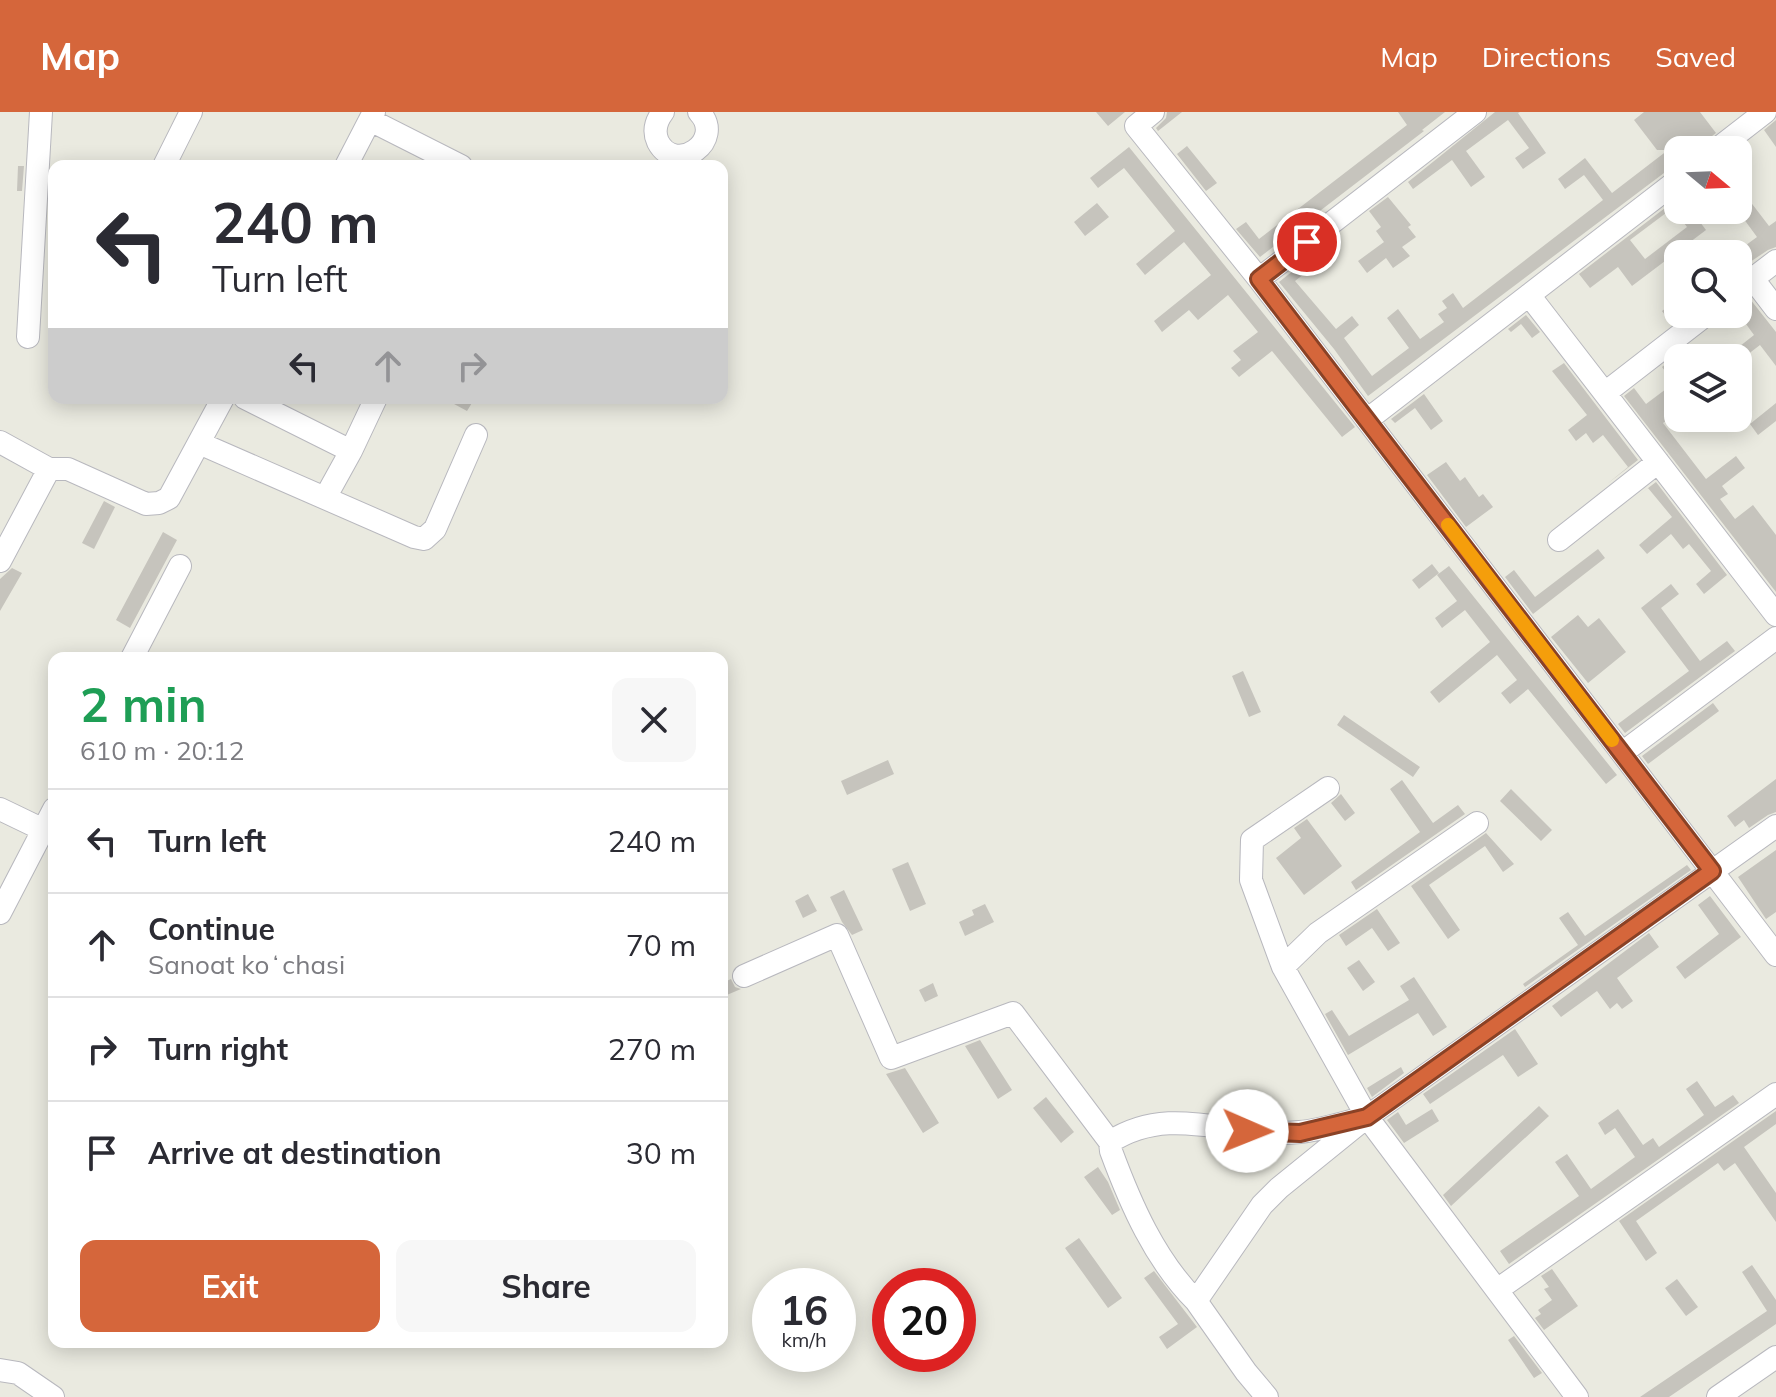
<!DOCTYPE html>
<html lang="en">
<head>
<meta charset="utf-8">
<style>
	:root { --surface:#fff; --page:#f7f7f7; --text:#2b2b33; --muted:#7c7c81; --line:#e1e1e2; --accent:#d5663b }
	body { margin:0; font-family:Mulish,sans-serif; background:var(--page); color:var(--text); height:100vh; display:flex; flex-direction:column; font-size:30px; white-space:nowrap }
	* { box-sizing:border-box; margin:0 }
	p { font-size:26px; color:var(--muted) }
	.icon { flex:none; width:44px; height:44px; fill:none; stroke:currentColor; stroke-width:2; stroke-linecap:round; stroke-linejoin:round }
	.map { position:relative; flex:1; overflow:hidden }
	.drawer { position:absolute; left:48px; top:540px; width:680px; height:696px; display:flex; flex-direction:column; background:var(--surface); border-radius:16px; box-shadow:0 4px 20px #0003 }
	.drawer>* { flex:none }
	.top-card { position:absolute; left:48px; top:48px; width:680px; height:244px; border-radius:16px; box-shadow:0 4px 20px #0003; background:#fff; color:var(--text); overflow:hidden }
	.needle { width:52px; rotate:109deg }
	.fabs { position:absolute; left:1664px; top:24px; display:grid; gap:16px }
	.fabs a { display:grid; place-items:center; width:88px; height:88px; border-radius:16px; background:var(--surface); box-shadow:0 4px 20px #0003; font-size:40px }
	.speed { position:absolute; left:752px; top:1156px; display:flex; gap:16px; font-size:40px; font-weight:700; text-align:center }
	.speed>* { display:grid; place-content:center; width:104px; height:104px; border-radius:50%; background:var(--surface); box-shadow:0 4px 20px #0003; line-height:1 }
	.speed small { font-size:20px; font-weight:400 }
	.speed .limit { border:12px solid #d22; background:#fff; color:#111 }
	.pin { position:absolute; display:grid; place-items:center; width:68px; height:68px; color:#fff; margin:-34px; border:4px solid #fff; border-radius:50%; box-shadow:0 2px 8px #0007 }
	.me { position:absolute; width:88px; margin:-44px; rotate:91deg; stroke-linejoin:round; filter:drop-shadow(0 0 6px #0008) }
	.turn { display:flex; align-items:center; gap:28px; height:168px; padding:0 32px; font-size:36px }
	.turn .icon { width:104px; height:104px; stroke-width:2.5 }
	.turn b { display:block; font-size:56px; line-height:68px }
	.lanes { display:flex; align-items:center; height:76px; padding:0 32px; background:#0003; justify-content:center; gap:40px; direction:ltr }
	.lanes .off { opacity:.35 }
	.round { display:grid; place-items:center; flex:none; width:84px; height:84px; border-radius:16px; background:var(--page) }
	.overview { display:flex; align-items:center; justify-content:space-between; height:136px; padding:0 32px }
	h1 { font-size:48px; font-weight:700; line-height:60px; color:#1e9e55 }
	.primary-button { display:flex; gap:16px; margin-top:auto; padding:16px 32px }
	.primary-button a { flex:1; height:92px; border-radius:16px; background:var(--accent); color:#fff; font-size:32px; font-weight:700; line-height:92px; text-align:center }
	.primary-button a+a { background:var(--page); color:var(--text) }
	ul { padding:0; list-style:none }
	li { display:flex; align-items:center; gap:24px; height:104px; padding:0 32px; border-top:2px solid var(--line) }
	li div { flex:1 }
	li b { display:block; font-size:30px }
	li em { font-style:normal }
	header { display:flex; align-items:center; gap:48px; box-sizing:border-box; height:112px; padding:0 40px; background:var(--accent); color:#fff }
	header strong { font-size:38px }
	nav { display:flex; gap:44px; margin-inline-start:auto; font-size:28px }
	.map>svg:first-child { display:block }
	.building { fill:#c6c4bd }
	.lines { fill:none; stroke-linecap:round; stroke-linejoin:round }
	.minor-casing { stroke:#b8b8be; stroke-width:24 }
	.minor { stroke:#fff; stroke-width:22 }
	.route-casing { stroke:#8a4226; stroke-width:20 }
	.route { stroke:#d5663b; stroke-width:14 }
	.slow { stroke:#f59e0b; stroke-width:14 }
</style>
</head>
<body>
<header>
<strong>Map</strong>
<nav><a>Map</a><a>Directions</a><a>Saved</a></nav>
</header>
<div class="map">
<svg width="1776" height="1285" viewBox="0 0 1776 1285">
	<rect width="100%" height="100%" fill="#eaeae0"/>
	<path class="building" d="M1096,0H1125L1108,14Z
		M1167,0H1182L1158,19L1156,16L1166,6Z
		M1398,0H1445L1422,18L1424,19L1260,145L1236,117L1246,110L1259,127L1407,13Z
		M1495,0H1520L1518,1L1546,41L1523,57L1515,46L1529,36L1508,8L1466,39L1485,65L1471,75L1452,48L1413,77L1408,70Z
		M1644,0H1700L1716,21L1707,28L1702,38H1657L1634,8Z
		M1776,8V35L1764,18Z
		M1187,34L1217,71L1206,79L1177,42Z
		M1129,35L1355,315L1342,325L1272,239L1239,265L1231,256L1241,248L1233,239L1258,220L1228,183L1198,208L1189,198L1162,220L1154,209L1211,163L1184,130L1145,163L1136,152L1175,119L1124,56L1098,76L1090,66Z
		M1668,38L1676,50L1664,61L1368,284L1334,237L1279,170L1312,144L1318,151L1295,169L1336,217L1352,204L1359,213L1344,226L1372,264L1409,236L1387,206L1398,197L1420,227L1444,210L1438,202L1447,196L1442,189L1453,181L1463,196L1603,88L1584,63L1565,77L1558,67L1585,46L1612,81Z
		M18,54H24L22,79H17Z
		M1746,84L1769,114L1776,109V135L1768,138L1738,158V139L1757,125L1738,99V90Z
		M1388,85L1411,113L1408,115L1416,125L1402,135L1410,144L1393,156L1386,146L1367,161L1358,149L1384,130L1376,119L1381,115L1369,99Z
		M1678,86V92L1630,128L1645,147L1687,115L1674,98H1691L1706,118L1632,174L1618,155L1590,176L1579,162Z
		M1097,91L1109,105L1085,124L1074,110Z
		M1678,187V204L1670,210L1662,199Z
		M1750,187L1776,220V254L1760,233L1743,246H1725L1754,223L1738,201V192Z
		M1526,203L1540,220L1532,226L1521,212L1511,220L1508,217Z
		M1672,247L1678,256V300L1663,311L1706,367L1736,344L1745,356L1722,374L1728,382L1720,387L1735,407L1753,393L1776,423V480L1624,284L1634,276L1646,292L1674,271L1662,255Z
		M1564,251L1638,348L1607,372L1628,355L1603,323L1593,331L1586,321L1576,329L1568,318L1587,303L1552,259Z
		M1424,282L1443,309L1431,318L1415,296L1395,311L1391,307Z
		M443,286H475L467,299Z
		M1776,291V309L1758,323L1750,312Z
		M1446,350L1460,369L1465,365L1479,385L1483,382L1493,395L1466,415L1427,363Z
		M1656,370L1727,463L1704,482L1696,472L1711,459L1689,432L1683,437L1671,422L1647,442L1639,433L1672,405L1648,376L1631,389Z
		M104,389L115,395L94,437L82,431Z
		M163,420L177,428L130,516L116,508Z
		M1598,437L1605,446L1533,502L1505,465L1514,458L1535,485Z
		M1432,452L1439,461L1419,477L1412,468Z
		M1449,454L1617,663L1606,672L1528,577L1510,592L1501,581L1517,568L1497,543L1439,591L1430,580L1490,530L1465,498L1442,516L1435,506L1457,489L1437,463Z
		M12,456L22,461L0,499V467Z
		M1671,472L1679,482L1661,496L1700,549L1727,529L1735,539L1625,621L1618,612L1689,559L1641,496Z
		M1578,503L1588,515L1599,506L1626,540L1588,571L1551,525Z
		M1243,559L1261,600L1249,605L1232,564Z
		M1713,591L1719,599L1648,652L1642,644Z
		M1344,603L1420,655L1413,665L1337,613Z
		M888,648L894,662L847,683L841,669Z
		M1776,667V700L1768,703L1749,716L1744,708L1735,715L1727,704Z
		M1402,668L1433,711L1458,693L1465,702L1356,778L1351,770L1420,720L1390,677Z
		M1511,677L1552,718L1541,729L1500,689Z
		M1341,682L1355,701L1345,709L1331,691Z
		M1307,707L1342,754L1304,783L1276,746L1301,726L1294,716Z
		M1486,721L1514,752L1503,760L1485,734L1429,773L1460,818L1448,827L1411,774Z
		M1776,738V800L1766,807L1738,765Z
		M908,750L926,792L910,799L892,757Z
		M1687,753L1691,758L1525,875L1523,872L1578,833L1559,806L1568,800L1585,824Z
		M844,778L863,818L852,823L842,810L830,785Z
		M808,782L817,799L803,806L795,789Z
		M1710,784L1741,825L1685,867L1676,855L1719,822L1698,793Z
		M985,792L994,810L965,824L959,810L974,803L972,798Z
		M1377,797L1400,831L1388,839L1372,816L1346,834L1339,823Z
		M1649,821L1659,835L1617,866L1633,889L1622,897L1617,891L1610,897L1597,879L1561,905L1552,894Z
		M1359,848L1375,870L1363,879L1347,856Z
		M1414,865L1447,915L1433,924L1418,901L1348,943L1325,902L1332,898L1349,924L1409,888L1400,874Z
		M731,867L735,875L741,877L722,885V871Z
		M933,871L938,884L925,890L919,878Z
		M1515,917L1538,952L1518,965L1503,943L1430,992L1423,982Z
		M980,928L1012,978L998,987L965,934Z
		M1401,955L1404,961L1372,985L1367,976Z
		M905,956L939,1011L923,1021L886,962Z
		M1697,969L1715,995L1733,983L1739,991L1509,1152L1500,1139L1579,1084L1555,1050L1567,1042L1591,1077L1635,1045L1615,1016L1605,1023L1598,1011L1618,997L1643,1033L1653,1026L1659,1035L1704,1003L1686,977Z
		M1046,985L1074,1020L1061,1031L1033,996Z
		M1539,994L1549,1004L1451,1094L1443,1083Z
		M1432,997L1439,1009L1404,1031L1387,1008L1398,1000L1406,1013Z
		M1776,999V1012L1744,1035L1776,1081V1110L1735,1051L1724,1059L1718,1051L1636,1109L1657,1141L1646,1149L1619,1109Z
		M1098,1055L1108,1070L1120,1098L1112,1103L1084,1065Z
		M1079,1126L1122,1186L1108,1196L1065,1136Z
		M1752,1153L1776,1188V1212L1669,1285H1640L1767,1199L1742,1160Z
		M1552,1157L1578,1194L1544,1218L1535,1206L1541,1202L1538,1198L1552,1188L1544,1177L1549,1175L1541,1164Z
		M1154,1159L1197,1215L1167,1237L1159,1225L1178,1212L1144,1166Z
		M1677,1167L1698,1195L1686,1204L1665,1176Z
		M1514,1224L1542,1261L1534,1266L1508,1228Z"/>
	<g class="lines">
		<g class="minor-casing">
			<path id="minor" d="M663,0C656,9 653,19 658,30C676,64 726,28 699,0
				M1153,0L1136,14L1259,167L1622,641L1776,526
				M370,8L461,54
				M1716,38L1765,0
				M164,54L191,0
				M346,54L374,0
				M1259,167L1475,0
				M1753,167L1776,197
				M1738,178L1776,149
				M1529,183L1776,503
				M28,225L41,0
				M1605,281L1707,202
				M245,286L351,339L376,286
				M1367,308L1678,68
				M0,330L49,357
				M199,331L414,425L424,427L435,417L476,323
				M325,386L351,339
				M1559,428L1658,350
				M0,449L49,357H68L146,392L159,391L169,386L223,286
				M132,546L180,454
				M1622,641L1776,843
				M0,697L54,723
				M0,801L54,697
				M1283,855L1251,768L1252,728L1328,676
				M744,864L837,823L891,946L1013,901L1110,1030C1172,990 1233,1027 1300,1020C1322,1018 1345,1010 1367,1005
				M1367,1005L1283,855L1318,821L1477,711
				M1110,1030L1111,1039C1131,1093 1155,1148 1196,1189
				M1497,1178L1776,982
				M0,1258L18,1261L53,1285
				M1267,1285L1246,1260L1196,1189L1262,1093L1279,1076L1363,1008
				M1577,1285L1367,1005L1776,714
				M1718,1285L1776,1245"/>
		</g>
		<use href="#minor" class="minor"/>
	</g>
	<g class="lines">
		<g class="route-casing">
			<path id="route" d="M1247,1019L1300,1021L1367,1005L1712,759L1259,167L1307,130"/>
		</g>
		<use href="#route" class="route"/>
		<path class="slow" d="M1448,413L1612,628"/>
	</g>
</svg>
<div class="fabs">
<a><svg class="needle" viewBox="-14 -14 28 28"><path d="M0-13l5 13h-10z" fill="#e53935"/><path d="M0 13l5-13h-10z" fill="#7c7c81"/></svg></a>
<a><svg class="icon" aria-label="search" viewBox="0 0 24 24"><circle cx="10" cy="10" r="6"/><path d="M15 15l6 6"/></svg></a>
<a><svg class="icon" aria-label="layers" viewBox="0 0 24 24"><path d="M12 4l9 5-9 5-9-5zM3 14l9 5 9-5"/></svg></a>
</div>
<div class="speed"><div>16<small>km/h</small></div><div class="limit">20</div></div>
<div class="pin" style="left:1307px;top:130px;background:#d93025"><svg class="icon" aria-label="arrive" viewBox="0 0 24 24"><path d="M6 21V4h12l-3 4 3 4H6"/></svg></div>
<svg class="me" style="left:1247px;top:1019px" viewBox="-20 -20 40 40"><circle r="19" fill="#fff"/><path d="M0-13L10 11 0 6-10 11z" fill="#d5663b"/></svg>
<div class="top-card">
<div class="turn"><svg class="icon" aria-label="left" viewBox="0 0 24 24"><path d="M17 20v-9H6M10 6l-5 5 5 5"/></svg><div><b>240 m</b>Turn left</div></div>
<div class="lanes"><svg class="icon" aria-label="left" viewBox="0 0 24 24"><path d="M17 20v-9H6M10 6l-5 5 5 5"/></svg><svg class="icon off" aria-label="ahead" viewBox="0 0 24 24"><path d="M12 20V5M6 11l6-6 6 6"/></svg><svg class="icon off" aria-label="right" viewBox="0 0 24 24"><path d="M7 20v-9h11M14 6l5 5-5 5"/></svg></div>
</div>
<section class="drawer">
<div class="overview"><div><h1>2 min</h1><p>610 m · 20:12</p></div><a class="round"><svg class="icon" aria-label="close" viewBox="0 0 24 24"><path d="M6 6l12 12M18 6L6 18"/></svg></a></div>
<ul>
<li><svg class="icon" aria-label="left" viewBox="0 0 24 24"><path d="M17 20v-9H6M10 6l-5 5 5 5"/></svg><div><b>Turn left</b></div><em>240 m</em></li>
<li><svg class="icon" aria-label="ahead" viewBox="0 0 24 24"><path d="M12 20V5M6 11l6-6 6 6"/></svg><div><b>Continue</b><p>Sanoat koʻchasi</p></div><em>70 m</em></li>
<li><svg class="icon" aria-label="right" viewBox="0 0 24 24"><path d="M7 20v-9h11M14 6l5 5-5 5"/></svg><div><b>Turn right</b></div><em>270 m</em></li>
<li><svg class="icon" aria-label="arrive" viewBox="0 0 24 24"><path d="M6 21V4h12l-3 4 3 4H6"/></svg><div><b>Arrive at destination</b></div><em>30 m</em></li>
</ul>
<div class="primary-button"><a>Exit</a><a>Share</a></div>
</section>
</div>
</body>
</html>
